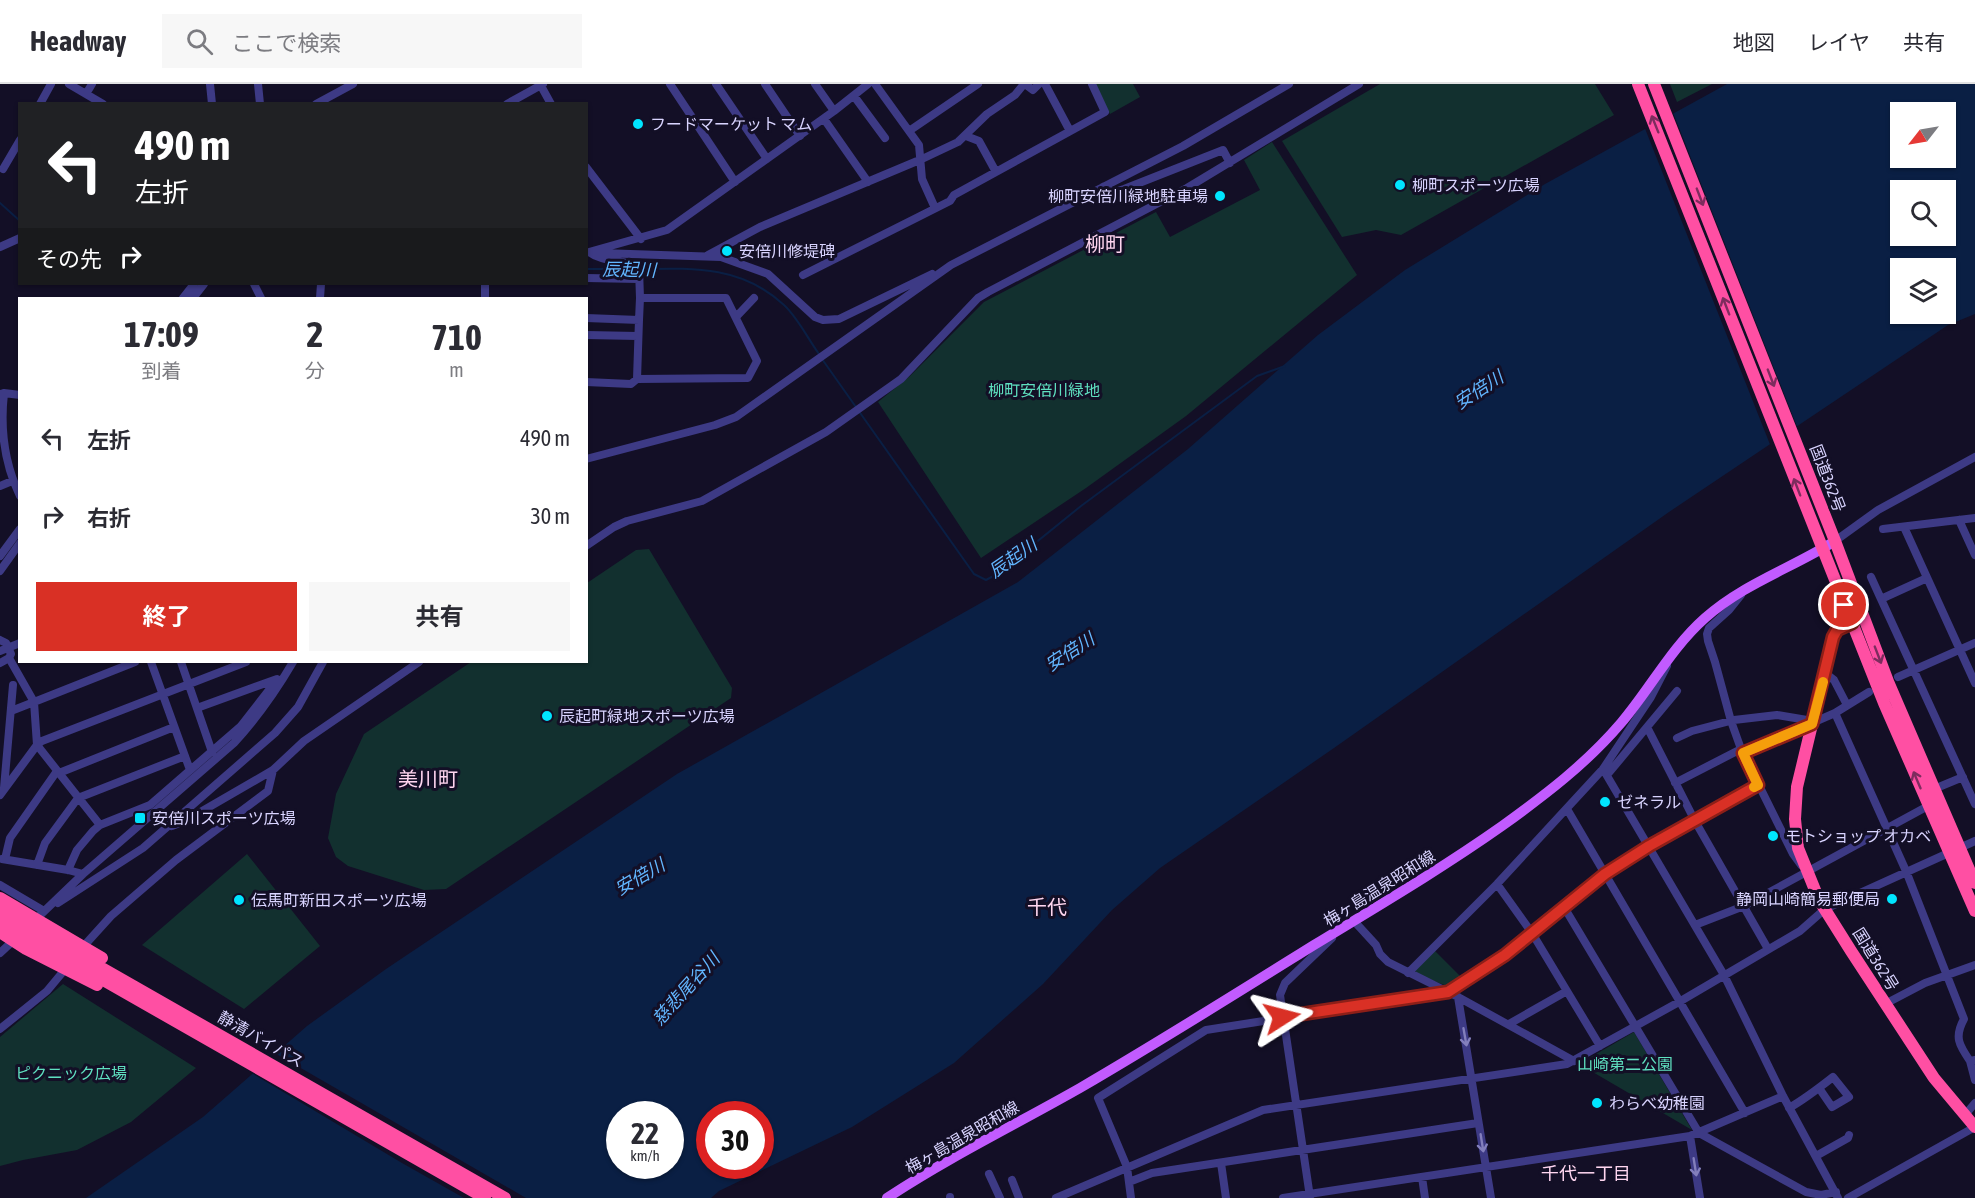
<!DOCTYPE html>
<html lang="ja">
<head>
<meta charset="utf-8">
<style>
	:root { --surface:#fff; --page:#f7f7f7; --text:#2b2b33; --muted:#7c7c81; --line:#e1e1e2; --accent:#d93025 }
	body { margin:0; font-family:"Asap Condensed","Noto Sans JP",sans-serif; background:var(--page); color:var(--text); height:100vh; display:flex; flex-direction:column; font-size:22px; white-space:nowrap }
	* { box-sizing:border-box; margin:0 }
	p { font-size:20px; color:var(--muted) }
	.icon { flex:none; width:33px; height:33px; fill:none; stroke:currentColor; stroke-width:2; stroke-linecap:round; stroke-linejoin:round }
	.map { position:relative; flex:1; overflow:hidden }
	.drawer { position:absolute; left:18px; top:213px; width:570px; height:366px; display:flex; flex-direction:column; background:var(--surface); border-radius:0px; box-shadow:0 2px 4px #0004 }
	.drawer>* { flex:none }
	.hud { position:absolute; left:18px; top:18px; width:570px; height:183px; border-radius:0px; box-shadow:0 2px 4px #0004; background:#202124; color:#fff; overflow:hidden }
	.needle { width:39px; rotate:239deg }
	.buttons { position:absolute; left:1890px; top:18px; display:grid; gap:12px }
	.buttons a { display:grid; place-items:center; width:66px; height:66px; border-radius:0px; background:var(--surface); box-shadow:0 2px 4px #0004; font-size:30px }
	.speed { position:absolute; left:606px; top:1017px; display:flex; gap:12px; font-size:30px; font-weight:700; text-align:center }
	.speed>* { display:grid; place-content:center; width:78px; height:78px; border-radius:50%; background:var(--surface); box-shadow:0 2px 4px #0004; line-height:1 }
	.speed small { font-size:15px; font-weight:400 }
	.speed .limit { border:9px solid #d22; background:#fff; color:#111 }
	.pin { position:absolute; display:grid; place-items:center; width:51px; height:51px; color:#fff; margin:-26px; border:3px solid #fff; border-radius:50%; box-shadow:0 2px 6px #0007 }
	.me { position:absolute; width:66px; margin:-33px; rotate:81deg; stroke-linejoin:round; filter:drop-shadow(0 0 4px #0008) }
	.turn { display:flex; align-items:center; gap:21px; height:126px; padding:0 18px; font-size:27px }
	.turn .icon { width:78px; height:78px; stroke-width:2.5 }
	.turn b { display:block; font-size:42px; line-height:51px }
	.then { display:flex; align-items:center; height:57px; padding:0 18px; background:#0003; gap:12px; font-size:22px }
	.eta { display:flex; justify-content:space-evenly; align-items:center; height:102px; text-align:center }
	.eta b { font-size:36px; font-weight:700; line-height:42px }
	.button { display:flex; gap:12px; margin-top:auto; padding:12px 18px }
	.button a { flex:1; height:69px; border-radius:0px; background:var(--accent); color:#fff; font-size:24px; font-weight:700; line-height:69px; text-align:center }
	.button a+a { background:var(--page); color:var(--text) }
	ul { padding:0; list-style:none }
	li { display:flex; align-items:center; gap:18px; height:78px; padding:0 18px }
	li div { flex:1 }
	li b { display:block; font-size:22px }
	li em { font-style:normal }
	header { display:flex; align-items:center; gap:36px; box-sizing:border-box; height:84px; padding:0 30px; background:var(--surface); border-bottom:2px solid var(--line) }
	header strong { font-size:28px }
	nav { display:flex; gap:33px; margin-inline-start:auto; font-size:21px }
	.search { width:420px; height:54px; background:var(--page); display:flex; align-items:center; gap:15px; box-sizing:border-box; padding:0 21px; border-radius:0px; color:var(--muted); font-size:22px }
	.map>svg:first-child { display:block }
	.green { fill:#12302f }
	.water { fill:#0a1f44; fill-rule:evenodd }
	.pier { fill:#130f26 }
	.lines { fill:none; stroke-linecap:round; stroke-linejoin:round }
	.stream { stroke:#0a1f44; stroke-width:2 }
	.minor { stroke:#3d3a85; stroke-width:8 }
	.major { stroke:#c25bff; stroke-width:10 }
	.highway { stroke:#ff4fa3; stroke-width:12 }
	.highway-bridge { stroke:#ff4fa3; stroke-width:12 }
	.oneway { stroke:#7d2c5e }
	.oneway2 { stroke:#837fbc }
	.route-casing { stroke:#8d1f18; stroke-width:15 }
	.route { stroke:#d93025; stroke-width:10 }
	.slow { stroke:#f59e0b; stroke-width:10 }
	.poi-dot { fill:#00e5ff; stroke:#130f26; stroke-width:2 }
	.labels { text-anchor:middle; stroke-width:6; stroke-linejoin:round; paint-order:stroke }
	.poi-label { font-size:16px; fill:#d9d4ff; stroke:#130f26; text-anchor:start }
	.park-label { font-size:16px; fill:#5fe0c0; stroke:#130f26 }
	.street-label { font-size:16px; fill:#d9d4ff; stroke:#130f26 }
	.water-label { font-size:18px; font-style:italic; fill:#62b6ff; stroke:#130f26 }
	.neighbourhood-label { font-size:18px; fill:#ffd6f0; stroke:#130f26 }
	.quarter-label { font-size:20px; fill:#ffd6f0; stroke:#130f26 }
</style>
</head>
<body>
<header>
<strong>Headway</strong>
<div class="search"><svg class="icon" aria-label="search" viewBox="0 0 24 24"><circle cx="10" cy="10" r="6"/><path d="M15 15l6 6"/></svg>ここで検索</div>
<nav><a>地図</a><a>レイヤ</a><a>共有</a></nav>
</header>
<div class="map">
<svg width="1975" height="1114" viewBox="0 0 1975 1114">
	<rect width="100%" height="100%" fill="#130f26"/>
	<path class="green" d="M1095,0H1133L1140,13L1110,30Z
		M1380,0H1595L1614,31L1401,151L1376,146L1342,153L1282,57Z
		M1670,0H1712L1677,18Z
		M1272,58L1357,191L1186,332L1086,404L981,474L878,318L910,292L984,218L1156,128L1170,153L1260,106L1244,76Z
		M649,465L732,604L731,614L446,805L424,806L348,782L336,773L328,754L336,710L364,650L471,578H586L587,499L636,466Z
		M247,770L320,862L244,925L142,861Z
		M1434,866L1462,894L1447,902L1416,890L1415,886Z
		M63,900L196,984L131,1038L77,1066L23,1076L0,1082V953Z
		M1634,948L1692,1046L1579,980Z"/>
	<path class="water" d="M1727,0H1975V230L1948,241L1669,428L1334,664L1160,784L1112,826L1043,900L954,979L852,1043L719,1107L711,1114H86L203,1033L307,942L386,885L677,690L1018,498L1188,365L1318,251L1405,186L1545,100ZM1900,28H1946V74H1900ZM1900,106H1946V152H1900ZM1900,184H1946V230H1900ZM620,1030H670V1082H620ZM710,1030H760V1082H710Z"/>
	<path class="pier" d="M1672,26L1798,345L1771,363L1644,42Z
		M273,968L526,1114H464L402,1079L250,988Z"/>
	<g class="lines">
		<path class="stream" d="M0,119L20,137
			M586,185H635
			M640,185C694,184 742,182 784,221C798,234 808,255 819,270
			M822,275L974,490L986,496L997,490L1081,422L1257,292L1285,282"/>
		<path class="minor" d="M69,0L103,20
			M210,0L212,20
			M258,0L260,20
			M540,0L551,20
			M670,0L735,98
			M716,0L767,75
			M765,0L800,52
			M815,0L834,27
			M875,0L919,61L922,95L935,124
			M1025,0L1033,6L1039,0
			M1045,0L1070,47
			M86,10L92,0
			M854,12L885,54
			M40,20L51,0
			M316,20L353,0
			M507,20L543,0
			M824,35L868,98
			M909,47L978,0
			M966,52L979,57L996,88
			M586,83L641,155
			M3,85L20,56
			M1103,103L1114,108L1124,105L1223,66L1230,79
			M0,163L20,154
			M600,169L721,173L768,190L815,233L823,236L839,235L932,190
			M708,171L760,143L922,75L958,58L987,30L1015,11L1024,0
			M803,191L950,117L954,111L1105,28L1092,0
			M586,194L639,195
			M254,200L261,214
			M183,214L194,200
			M193,214L204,200
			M320,214L321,200
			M485,214V200
			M640,214L639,185C626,174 605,180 589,168L667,146L834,27L868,0
			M736,233L754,214
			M586,234L639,236L640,214H726L757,277L748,294L637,295L631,300L586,298
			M586,251L638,252
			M637,295L639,236
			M4,309C0,345 4,379 20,412
			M1,310L4,309L20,311
			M586,375L715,341L736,333L951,181L1183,62L1289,0
			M0,402L12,397
			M1959,436L1975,471
			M1904,443L1975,599
			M1883,445L1975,434
			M1835,457L1878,426L1975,373
			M586,462L614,443L627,437L702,417L826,348L901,295L978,214L988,208L1187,104L1359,0
			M0,472L20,445
			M0,487L20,459
			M1871,493L1881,515
			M1927,494L1881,515L1975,720
			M1741,511L1729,526L1709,544L1707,550L1708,557L1715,578L1731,637L1741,665L1793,770L1801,781
			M0,556L6,559L11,570L9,574L0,579
			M0,567L20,559
			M9,574L34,618L11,627
			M151,578L190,686
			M181,578L212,668
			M1825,589L1834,596L1847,621
			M1898,593L1975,559
			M197,624L277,595
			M1835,629L1906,787L1964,935C1954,953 1959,961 1970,977L1975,976
			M1647,643L1695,737L1768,865
			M1677,654L1692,647L1734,636L1777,631L1813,637
			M1743,669L1835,629L1869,608
			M1603,685L1724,891L1783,1012L1838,1114
			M59,689L174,643
			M1607,691L1677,607
			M1675,699L1741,665
			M4,704L13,601
			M1934,705L1963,693
			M0,711L37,661L42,657L246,578
			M1567,725L1745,1029
			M100,741L37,661L34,618L135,578
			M172,742L185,737L273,686L304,657L419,578
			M2,775L68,786L83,790
			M5,775L10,754L57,687
			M37,781L45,759L78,714L185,672
			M68,786L77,766L93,747L100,741L150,721L241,642L276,597
			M1497,800L1532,849L1600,962
			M0,801L44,827
			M58,819L143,764L275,649L298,623L323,578
			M1564,823L1699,1049L1806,1108L1821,1111L1836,1108
			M35,836L83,790L234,659C257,634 276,607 293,578
			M1354,837L1376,861L1380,870L1388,878L1458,913L1574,977
			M1695,841L1744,822L1928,722
			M82,864L111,832L176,776L268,707L273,686
			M0,869L15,855
			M1408,889L1497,800L1603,685L1651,613L1667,582
			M1458,913L1491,1114
			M1885,920L1925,899L1975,881
			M1509,940L1567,907
			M0,945L47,907L67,883
			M1970,977L1975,996
			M1789,1024C1805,1015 1819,1004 1833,993L1849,1013L1832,1023L1819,1004
			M1965,1031L1975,1019
			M1690,1052L1700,1114
			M1816,1072L1848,1054L1849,1051
			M1221,1079L1226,1114
			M989,1090L1000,1114
			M1422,1093L1425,1114
			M1012,1096L1019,1114
			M1129,1098L1152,1089L1478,1039
			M950,1113V1114
			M1310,1113L1280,911L1285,899L1332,854
			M1056,1114L1263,1026L1567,980L1679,918L1800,847L1825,825L1975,757
			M1131,1114L1127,1083L1098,1014L1206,946L1448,908L1505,871L1605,790L1649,762L1758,701
			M1283,1114L1690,1052L1783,1012
			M1848,1114L1975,1043"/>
		<path class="major" d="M887,1114C949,1073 1015,1041 1080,1004C1159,958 1237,909 1314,861C1378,822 1441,785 1502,742C1545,711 1586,680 1621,639C1650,605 1671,564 1705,534C1743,500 1792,484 1835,457"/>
		<path class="highway" d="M1638,0L1884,619L1975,827
			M1654,0L1835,457L1889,600L1975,799
			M1852,539L1837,546L1833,553L1797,703L1795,735L1798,764L1819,816L1851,867L1934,994L1975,1043"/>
		<path class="highway-bridge" d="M0,814L102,874
			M0,826L505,1114
			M0,837L485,1114
			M0,848L26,865L97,901"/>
	</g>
	<defs><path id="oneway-shaft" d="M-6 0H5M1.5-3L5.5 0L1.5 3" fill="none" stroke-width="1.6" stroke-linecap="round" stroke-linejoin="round" transform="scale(1.5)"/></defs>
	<g class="oneway">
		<use href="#oneway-shaft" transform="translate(1655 40) rotate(-112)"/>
		<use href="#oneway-shaft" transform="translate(1700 113) rotate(69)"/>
		<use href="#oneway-shaft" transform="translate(1726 222) rotate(-111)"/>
		<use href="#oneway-shaft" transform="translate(1771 294) rotate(69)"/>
		<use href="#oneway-shaft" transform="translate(1797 403) rotate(-111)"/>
		<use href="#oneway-shaft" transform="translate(1878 571) rotate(69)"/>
		<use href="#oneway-shaft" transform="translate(1917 696) rotate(-113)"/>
	</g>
	<g class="oneway2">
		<use href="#oneway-shaft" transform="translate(1465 953) rotate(80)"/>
		<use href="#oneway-shaft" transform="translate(1482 1059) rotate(81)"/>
		<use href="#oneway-shaft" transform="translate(1695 1083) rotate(81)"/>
	</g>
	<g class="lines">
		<g class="route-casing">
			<path id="route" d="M1282,933L1448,908L1505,871L1605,790L1649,762L1758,701L1743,669L1812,640L1833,553L1837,546L1852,539L1844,521"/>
		</g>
		<use href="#route" class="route"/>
		<path class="slow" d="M1754,703L1758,701L1743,669L1812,640L1823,598"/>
	</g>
	<g class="poi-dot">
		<circle cx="638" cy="40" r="6"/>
		<circle cx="1400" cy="101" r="6"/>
		<circle cx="1220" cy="112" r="6"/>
		<circle cx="727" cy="167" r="6"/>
		<circle cx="547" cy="632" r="6"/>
		<circle cx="1605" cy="718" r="6"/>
		<rect x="134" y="728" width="12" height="12" rx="3"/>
		<circle cx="1773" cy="752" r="6"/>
		<circle cx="1892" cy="815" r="6"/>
		<circle cx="239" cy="816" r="6"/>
		<circle cx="1597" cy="1019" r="6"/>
	</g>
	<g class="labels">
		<g class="poi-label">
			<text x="650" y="46">フードマーケット マム</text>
			<text x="1412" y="107">柳町スポーツ広場</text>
			<text x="1208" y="118" text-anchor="end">柳町安倍川緑地駐車場</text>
			<text x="739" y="173">安倍川修堤碑</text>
			<text x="559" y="638">辰起町緑地スポーツ広場</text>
			<text x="1617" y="724">ゼネラル</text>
			<text x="152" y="740">安倍川スポーツ広場</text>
			<text x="1785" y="758">モトショップ オカベ</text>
			<text x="1880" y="821" text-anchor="end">静岡山崎簡易郵便局</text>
			<text x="251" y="822">伝馬町新田スポーツ広場</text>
			<text x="1609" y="1025">わらべ幼稚園</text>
		</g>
		<g class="park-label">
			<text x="1044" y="312">柳町安倍川緑地</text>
			<text x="1625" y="986">山崎第二公園</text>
			<text x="71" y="995">ピクニック広場</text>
		</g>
		<g class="street-label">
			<text transform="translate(1828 394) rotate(69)" y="6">国道362号</text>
			<text transform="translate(1379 804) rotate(-32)" y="6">梅ヶ島温泉昭和線</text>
			<text transform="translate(1876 875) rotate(58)" y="6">国道362号</text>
			<text transform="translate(261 955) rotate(30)" y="6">静清バイパス</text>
			<text transform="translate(962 1053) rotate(-30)" y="6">梅ヶ島温泉昭和線</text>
		</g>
		<g class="water-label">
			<text transform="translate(629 186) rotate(1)" y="6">辰起川</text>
			<text transform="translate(1479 306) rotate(-33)" y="6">安倍川</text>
			<text transform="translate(1013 474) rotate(-35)" y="6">辰起川</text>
			<text transform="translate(1070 568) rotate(-33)" y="6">安倍川</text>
			<text transform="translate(640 793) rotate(-30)" y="6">安倍川</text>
			<text transform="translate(686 905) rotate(-48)" y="6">慈悲尾谷川</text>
		</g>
		<g class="neighbourhood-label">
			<text x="1586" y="1096">千代一丁目</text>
		</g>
		<g class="quarter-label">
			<text x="1105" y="167">柳町</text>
			<text x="428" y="702">美川町</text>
			<text x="1047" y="830">千代</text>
		</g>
	</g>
</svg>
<div class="buttons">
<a><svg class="needle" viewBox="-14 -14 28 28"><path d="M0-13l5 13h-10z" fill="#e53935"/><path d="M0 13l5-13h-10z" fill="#7c7c81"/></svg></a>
<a><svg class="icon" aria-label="search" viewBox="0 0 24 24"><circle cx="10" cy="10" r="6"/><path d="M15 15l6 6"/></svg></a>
<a><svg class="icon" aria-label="layers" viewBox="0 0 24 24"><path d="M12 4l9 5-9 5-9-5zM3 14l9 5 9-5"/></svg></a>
</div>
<div class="speed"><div>22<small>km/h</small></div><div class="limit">30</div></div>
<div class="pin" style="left:1844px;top:521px;background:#d93025"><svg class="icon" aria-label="arrive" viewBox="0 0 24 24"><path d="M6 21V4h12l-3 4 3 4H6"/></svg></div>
<svg class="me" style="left:1282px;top:933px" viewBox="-20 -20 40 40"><path d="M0-17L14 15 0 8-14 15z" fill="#d93025" stroke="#fff" stroke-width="4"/></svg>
<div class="hud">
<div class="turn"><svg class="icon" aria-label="left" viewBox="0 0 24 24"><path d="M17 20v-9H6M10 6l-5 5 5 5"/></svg><div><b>490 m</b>左折</div></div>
<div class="then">その先<svg class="icon" aria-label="right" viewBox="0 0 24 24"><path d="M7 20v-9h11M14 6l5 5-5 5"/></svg></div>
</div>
<section class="drawer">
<div class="eta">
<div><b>17:09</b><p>到着</p></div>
<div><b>2</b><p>分</p></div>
<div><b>710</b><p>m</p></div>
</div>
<ul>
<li><svg class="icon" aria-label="left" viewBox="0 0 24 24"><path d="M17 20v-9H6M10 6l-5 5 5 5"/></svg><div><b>左折</b></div><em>490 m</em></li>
<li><svg class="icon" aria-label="right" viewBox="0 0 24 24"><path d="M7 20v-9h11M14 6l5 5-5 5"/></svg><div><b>右折</b></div><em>30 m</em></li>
</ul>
<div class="button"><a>終了</a><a>共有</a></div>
</section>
</div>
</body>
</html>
